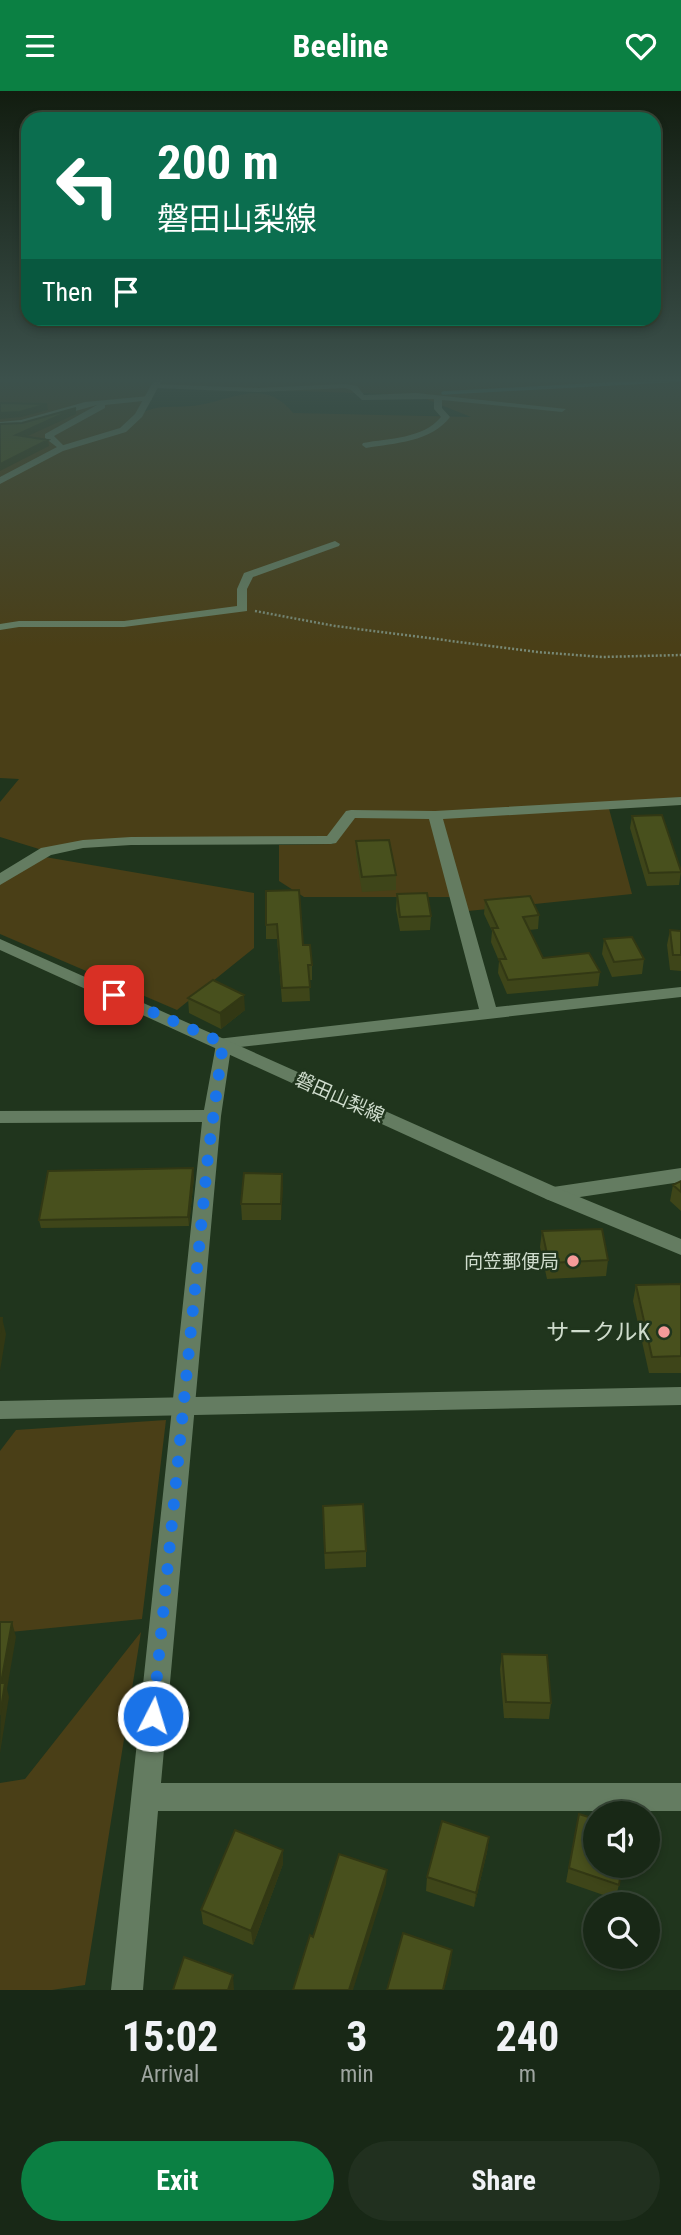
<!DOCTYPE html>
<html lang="en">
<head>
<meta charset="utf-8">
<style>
	:root { --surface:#182816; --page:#21301f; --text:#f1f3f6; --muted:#9fa6a1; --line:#364435; --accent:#0b8043 }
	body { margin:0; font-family:"Roboto Condensed","Noto Sans JP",sans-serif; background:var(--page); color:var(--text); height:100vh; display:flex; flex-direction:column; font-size:26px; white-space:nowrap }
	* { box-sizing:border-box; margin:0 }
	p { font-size:23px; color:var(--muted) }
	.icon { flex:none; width:38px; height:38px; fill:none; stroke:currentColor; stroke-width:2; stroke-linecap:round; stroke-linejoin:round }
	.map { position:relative; height:1899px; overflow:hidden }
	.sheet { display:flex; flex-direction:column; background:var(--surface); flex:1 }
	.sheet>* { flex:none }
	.hud { position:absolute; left:21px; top:21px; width:640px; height:214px; border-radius:21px; box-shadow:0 4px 10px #0003,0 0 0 2px var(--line); background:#0b6e4f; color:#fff; overflow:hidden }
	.controls { position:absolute; left:583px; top:1710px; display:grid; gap:14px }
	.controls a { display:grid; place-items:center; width:77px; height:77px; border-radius:50%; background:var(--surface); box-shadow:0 4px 10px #0003,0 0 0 2px var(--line); font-size:35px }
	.pin { position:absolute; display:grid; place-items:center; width:60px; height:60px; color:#fff; margin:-30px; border-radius:14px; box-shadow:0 4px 10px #0006 }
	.me { position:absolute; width:77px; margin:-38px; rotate:5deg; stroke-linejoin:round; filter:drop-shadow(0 0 5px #0008) }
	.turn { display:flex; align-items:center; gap:24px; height:147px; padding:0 21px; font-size:32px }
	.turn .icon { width:91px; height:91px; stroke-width:2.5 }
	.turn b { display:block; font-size:49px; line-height:60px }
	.then { display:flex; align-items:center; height:66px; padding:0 21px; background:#0003; gap:14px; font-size:26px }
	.eta { display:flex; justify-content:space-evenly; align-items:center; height:119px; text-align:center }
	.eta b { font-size:42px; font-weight:700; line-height:49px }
	.action { display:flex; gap:14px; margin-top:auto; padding:14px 21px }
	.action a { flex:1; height:80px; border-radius:42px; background:var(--accent); color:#fff; font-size:28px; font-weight:700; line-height:80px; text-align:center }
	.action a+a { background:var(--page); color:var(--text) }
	header { display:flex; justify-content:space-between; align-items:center; height:91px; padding:0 21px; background:var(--accent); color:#fff; font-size:32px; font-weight:700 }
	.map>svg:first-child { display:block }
	.green { fill:#4a3f17 }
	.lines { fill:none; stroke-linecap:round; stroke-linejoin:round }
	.stream { stroke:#41827b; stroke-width:3.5 }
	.path { stroke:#788976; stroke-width:2.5; stroke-dasharray:2 2; stroke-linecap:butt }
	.minor { fill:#647c61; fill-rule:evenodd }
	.tertiary { fill:#647c61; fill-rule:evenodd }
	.secondary { fill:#647c61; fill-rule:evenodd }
	.wall { fill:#3e4519 }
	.shaded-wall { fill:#323814 }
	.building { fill:#48501d; stroke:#323814; stroke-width:2 }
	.route { stroke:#1a73e8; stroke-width:12; stroke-dasharray:0 21.6 }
	.poi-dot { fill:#f59b99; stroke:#20351d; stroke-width:2.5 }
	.labels { text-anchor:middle; stroke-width:5; stroke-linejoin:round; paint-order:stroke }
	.street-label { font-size:19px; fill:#cfdccd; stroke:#20351d }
	.poi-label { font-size:19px; fill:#cfdccd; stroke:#20351d; text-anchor:end }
	.near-poi-label { font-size:23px; fill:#cfdccd; stroke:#20351d; text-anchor:end }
</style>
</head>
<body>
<header><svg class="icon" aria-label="menu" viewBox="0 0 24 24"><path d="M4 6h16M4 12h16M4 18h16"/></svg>Beeline<svg class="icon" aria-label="heart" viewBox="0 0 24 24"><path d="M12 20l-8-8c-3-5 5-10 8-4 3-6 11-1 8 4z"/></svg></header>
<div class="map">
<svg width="681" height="1899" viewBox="0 0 681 1899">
	<rect width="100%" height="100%" fill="#20351d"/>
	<path class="green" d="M0,289H151L150,304L140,323C159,312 178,318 199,314C235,308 265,287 293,322L471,326L416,304L155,295L153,289H681V710L608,714L632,803L468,820L457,806H304L279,790V754L333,753L357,724L331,749H165L39,758L0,746V711L19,688L0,687Z
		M45,766L254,802V857L177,919L0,843V791Z
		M166,1329L142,1528L0,1542V1360L16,1339Z
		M141,1541L85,1894L52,1899H0V1692L25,1688Z"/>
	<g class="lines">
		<path class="stream" d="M443,302L681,289"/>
		<path class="path" d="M255,520L335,535L537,561L602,566L681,564"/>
		<path class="minor" d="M152,293L258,297L345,293L357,295L364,304L416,302L566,318L562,321L442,309V317L450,326C431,351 395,352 366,357L362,354L363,352C389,347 423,348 441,326L434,318V308L362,309L351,299L345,297L258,301L155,297Z
			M149,305L152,309L105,314V317L54,345L66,357L62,360L45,347V343L97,314L22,335L0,337V331L21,329L85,311Z
			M335,450L340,453L339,455L253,486L247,498V520L124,536H19L0,539V533L19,530H124L237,515V498L244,482Z
			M681,706V714L443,728L496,916L681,896V906L231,957L221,1025L161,1692H681V1720H158L143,1899H111L202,1031L0,1032V1020L204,1019L217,948L479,918L429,728L355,727L336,752L331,753L131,754L83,757L51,764L0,794V782L41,757L83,749L131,746L327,745L346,720L351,719L435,720Z
			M681,1077V1091L553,1110L546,1108L543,1103L546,1098L553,1096Z"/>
		<path class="tertiary" d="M154,289H162L142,326L126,341L63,360L0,393V386L57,356L120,337L135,323Z
			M681,1296V1314L0,1328V1310Z"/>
		<path class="secondary" d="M0,848L560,1098L681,1148V1164L546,1108L0,859Z"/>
	</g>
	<path class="wall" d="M632,725L681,780L679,794L647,795L630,737Z
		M356,750L396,784V799L362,801L356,765Z
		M266,800L312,874V889H309L310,910L282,911L277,848H266Z
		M397,803L431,825L430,839L400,840L396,818Z
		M485,809L539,824L538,838L529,839L543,867L600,881L598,895L507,903L498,882L499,870L491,851L492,840L484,823Z
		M670,839L681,840V880L670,879L667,854Z
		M604,848L644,868L642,883L612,886L602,863Z
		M188,907L245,919L221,938L189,922Z
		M282,1083L281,1129H242L241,1113Z
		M194,1086L189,1135L41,1137L39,1129Z
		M681,1090V1120L670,1110L673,1094Z
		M542,1140L608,1169L606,1185L547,1188L540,1156Z
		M681,1193V1282H649L633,1210L636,1194Z
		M323,1431L366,1460V1476L325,1478Z
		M502,1563L551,1612L549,1628L504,1627L500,1578Z
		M576,1737L619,1794L615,1808L566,1791Z
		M489,1746L487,1761L474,1816L426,1800L427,1786Z
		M283,1773L253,1854L203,1833L201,1819Z"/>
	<path class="shaded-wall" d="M47,313L48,319L21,326L0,328V322Z
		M76,317V323L17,350L16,344Z
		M48,349L49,355L0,380V373Z
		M244,904L245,919L221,938L220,922Z
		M193,1077L194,1086L189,1135L188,1126Z
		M282,1083L283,1098L281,1129V1113Z
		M2,1227L6,1243L0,1280V1242Z
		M12,1531L16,1546L7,1598L9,1606L0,1662L1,1592Z
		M489,1746L487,1761L474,1816L476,1802Z
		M283,1759V1773L253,1854L251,1840Z
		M387,1779L386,1793L353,1899H349Z
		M452,1859L451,1873L444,1899H443Z
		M233,1884L234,1899H228Z"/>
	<path class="building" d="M0,312L47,313L20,321L0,322Z
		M76,317L16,344L48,349L0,373V333L22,332Z
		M662,724L681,780V781L649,782L632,725Z
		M389,749L396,784L362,786L356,750Z
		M299,799L303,854H310L312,874H308L310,896L282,897L277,833L266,834V800Z
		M427,802L431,825L400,826L397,803Z
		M530,805L539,824L523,826L543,867L589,862L600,881L508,889L499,868H506L492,837H498L485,809Z
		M670,839L681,840V864H673Z
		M632,846L644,868L614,871L604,848Z
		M213,889L244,904L220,922L188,907Z
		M193,1077L188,1126L39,1129L48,1080Z
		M244,1082L282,1083L281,1113H241Z
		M681,1090V1101L673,1094Z
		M602,1138L608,1169L549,1172L542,1140Z
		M681,1193V1265L652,1266L636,1194Z
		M0,1227H2L0,1242Z
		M363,1413L366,1460L325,1462L323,1415Z
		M0,1531H12L1,1592H5L0,1624Z
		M502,1563L547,1564L551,1612L506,1611Z
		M579,1723L595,1728V1774H622L619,1794L569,1777Z
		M442,1730L489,1746L476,1802L427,1786Z
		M235,1739L283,1759L251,1840L201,1819Z
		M339,1763L387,1779L349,1899H293L310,1844L313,1846Z
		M403,1842L452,1859L443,1899H387Z
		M184,1866L233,1884L228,1899H173Z"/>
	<linearGradient id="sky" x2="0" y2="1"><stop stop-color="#121d10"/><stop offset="0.52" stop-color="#3c514c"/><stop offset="1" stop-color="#3c514c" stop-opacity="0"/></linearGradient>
	<rect width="681" height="555" fill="url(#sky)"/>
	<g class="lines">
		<path class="route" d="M114,904L223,952L208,1065L153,1625"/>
	</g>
	<g class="poi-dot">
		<circle cx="573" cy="1170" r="7"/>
		<circle cx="664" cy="1241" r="7"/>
	</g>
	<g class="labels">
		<g class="street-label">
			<text transform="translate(340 1006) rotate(24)" y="7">磐田山梨線</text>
		</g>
		<g class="poi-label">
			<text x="559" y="1177">向笠郵便局</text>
		</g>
		<g class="near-poi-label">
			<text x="650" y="1249">サークルK</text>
		</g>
	</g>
</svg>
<div class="controls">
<a><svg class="icon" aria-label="sound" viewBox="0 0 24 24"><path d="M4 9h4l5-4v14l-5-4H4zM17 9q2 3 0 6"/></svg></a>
<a><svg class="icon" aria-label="search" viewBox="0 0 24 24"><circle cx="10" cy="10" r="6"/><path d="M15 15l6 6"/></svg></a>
</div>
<div class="pin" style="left:114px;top:904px;background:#d93025"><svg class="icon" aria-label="arrive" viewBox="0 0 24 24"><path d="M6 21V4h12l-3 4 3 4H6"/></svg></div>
<svg class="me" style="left:153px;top:1625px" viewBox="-20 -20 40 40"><circle r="17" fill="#1a73e8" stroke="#fff" stroke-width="3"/><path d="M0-11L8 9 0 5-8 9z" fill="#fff"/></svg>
<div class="hud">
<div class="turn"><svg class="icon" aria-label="left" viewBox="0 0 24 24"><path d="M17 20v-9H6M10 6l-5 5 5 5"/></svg><div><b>200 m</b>磐田山梨線</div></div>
<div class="then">Then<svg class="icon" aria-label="arrive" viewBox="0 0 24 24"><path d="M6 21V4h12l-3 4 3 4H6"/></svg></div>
</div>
</div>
<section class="sheet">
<div class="eta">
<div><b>15:02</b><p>Arrival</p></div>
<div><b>3</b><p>min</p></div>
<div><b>240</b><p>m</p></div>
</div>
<div class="action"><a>Exit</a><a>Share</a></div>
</section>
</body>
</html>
